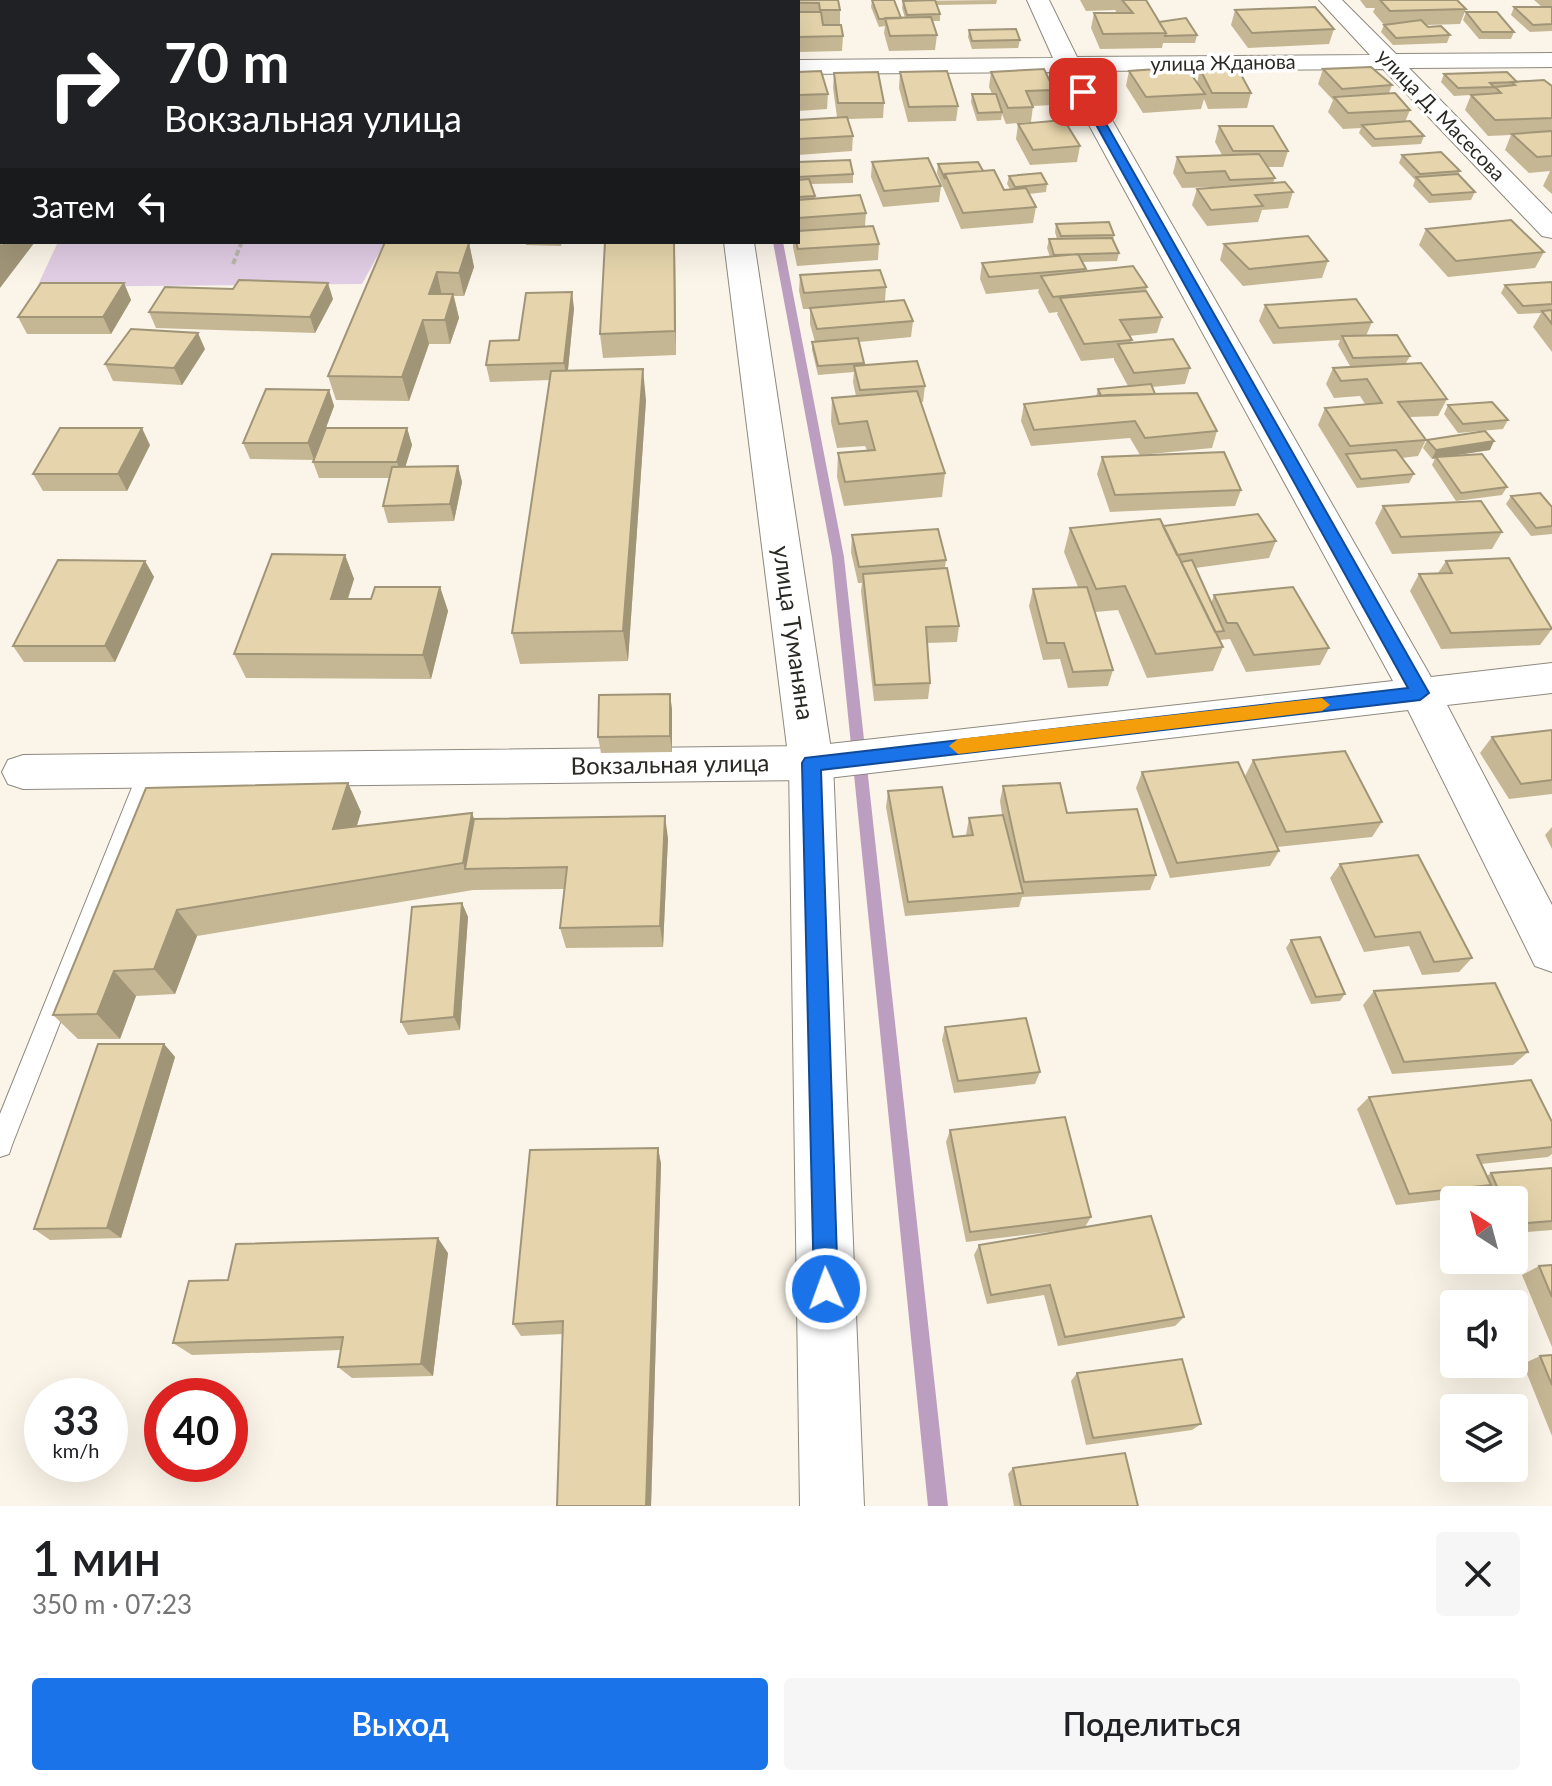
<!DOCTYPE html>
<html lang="ru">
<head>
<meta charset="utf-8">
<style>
	:root { --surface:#fff; --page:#f6f6f6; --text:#202124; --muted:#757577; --accent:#1a73e8 }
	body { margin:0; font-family:Lato,sans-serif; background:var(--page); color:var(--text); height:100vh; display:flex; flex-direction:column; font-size:30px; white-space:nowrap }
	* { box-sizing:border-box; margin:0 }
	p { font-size:26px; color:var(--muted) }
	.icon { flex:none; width:44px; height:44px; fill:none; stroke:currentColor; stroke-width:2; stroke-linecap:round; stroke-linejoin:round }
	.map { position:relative; height:1506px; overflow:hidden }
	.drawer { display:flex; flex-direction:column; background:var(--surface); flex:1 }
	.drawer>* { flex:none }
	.hud { position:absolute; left:0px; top:0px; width:800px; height:244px; box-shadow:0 8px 32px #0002; background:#202124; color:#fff; overflow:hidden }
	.needle { width:52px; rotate:324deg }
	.fabs { position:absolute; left:1440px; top:1186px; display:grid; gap:16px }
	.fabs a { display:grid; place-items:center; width:88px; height:88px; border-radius:8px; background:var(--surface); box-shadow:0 8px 32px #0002; font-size:40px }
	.speed { position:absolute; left:24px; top:1378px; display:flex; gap:16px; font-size:40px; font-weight:700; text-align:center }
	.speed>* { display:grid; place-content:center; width:104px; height:104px; border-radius:50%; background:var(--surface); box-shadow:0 8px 32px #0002; line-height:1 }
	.speed small { font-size:20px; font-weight:400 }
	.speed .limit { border:12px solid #d22; background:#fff; color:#111 }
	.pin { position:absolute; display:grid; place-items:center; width:68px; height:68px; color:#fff; margin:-34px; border-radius:16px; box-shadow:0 4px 12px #0006 }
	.me { position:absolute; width:88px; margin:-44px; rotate:358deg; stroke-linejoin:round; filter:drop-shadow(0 0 6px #0008) }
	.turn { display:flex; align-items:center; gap:28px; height:168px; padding:0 32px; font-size:36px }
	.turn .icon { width:104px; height:104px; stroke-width:2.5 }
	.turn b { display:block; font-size:56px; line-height:68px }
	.then { display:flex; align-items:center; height:76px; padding:0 32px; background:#0003; gap:16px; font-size:30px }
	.round { display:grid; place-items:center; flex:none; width:84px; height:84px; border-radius:8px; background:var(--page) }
	.head { display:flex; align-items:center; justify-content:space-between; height:136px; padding:0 32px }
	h1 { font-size:48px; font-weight:600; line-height:60px }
	.cta { display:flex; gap:16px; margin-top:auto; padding:16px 32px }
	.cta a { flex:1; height:92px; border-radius:8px; background:var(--accent); color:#fff; font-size:32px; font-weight:600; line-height:92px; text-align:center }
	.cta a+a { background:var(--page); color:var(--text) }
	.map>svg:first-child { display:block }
	.green { fill:#e1cde4 }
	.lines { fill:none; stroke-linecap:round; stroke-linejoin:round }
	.stream { fill:#bc9fc0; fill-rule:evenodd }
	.service-casing { stroke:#8e897e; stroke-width:2 }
	.minor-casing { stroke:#8e897e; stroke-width:2 }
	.tertiary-casing { stroke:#8e897e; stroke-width:2 }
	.path-far1 { stroke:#bcb7ad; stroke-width:3; stroke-dasharray:5 2; stroke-linecap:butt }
	.path { stroke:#bcb7ad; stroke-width:4; stroke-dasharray:6 3; stroke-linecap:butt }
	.service { fill:#fff; fill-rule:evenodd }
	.minor { fill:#fff; fill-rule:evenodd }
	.tertiary { fill:#fff; fill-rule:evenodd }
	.wall { fill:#c6b794 }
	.shaded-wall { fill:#a19578 }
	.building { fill:#e6d5ac; stroke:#a19578; stroke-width:2 }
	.route { fill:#1a73e8; stroke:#114b97; stroke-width:2 }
	.slow { fill:#f59e0b }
	.labels { text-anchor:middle; stroke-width:7; stroke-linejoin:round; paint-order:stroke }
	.far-street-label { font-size:20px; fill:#2b2924; stroke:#fff }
	.street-label { font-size:24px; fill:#2b2924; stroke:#fff }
</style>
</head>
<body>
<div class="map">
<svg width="1552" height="1506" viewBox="0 0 1552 1506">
	<rect width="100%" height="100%" fill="#fbf5e9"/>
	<path class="green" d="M58,242H385L362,284L37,287Z"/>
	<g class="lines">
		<path class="stream" d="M773,242H783L844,557L948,1506H928L832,557Z"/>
		<g class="service-casing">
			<path id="service" d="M149,762L156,764L159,770L12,1145L9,1154L0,1157V1114L139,770L142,764Z"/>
		</g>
		<g class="minor-casing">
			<path id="minor" d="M1027,0H1049L1077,57L1370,55L1319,0H1342L1396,54L1552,53V67L1409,68L1552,214V238L1542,236L1383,69L1084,71L1431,677L1552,663V693L1447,705L1552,905V972L1535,966L1408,710L811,780L23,789L8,784L2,772L8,760L23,755L811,746L1393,681L1060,72L798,74V60L1053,58Z"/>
		</g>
		<g class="tertiary-casing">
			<path id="tertiary" d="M697,0H721V2H697Z
				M724,242H754L833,763L864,1506H800L789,763Z"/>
		</g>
		<path class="path-far1" d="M240,246L242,242"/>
		<path class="path" d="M233,264L241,244"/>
		<use href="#service" class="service"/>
		<use href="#minor" class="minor"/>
		<use href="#tertiary" class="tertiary"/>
	</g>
	<path class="wall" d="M505,0H561V2H506Z
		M591,0H623V2H591Z
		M752,0H838L840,10V25L843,36L842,51L798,52V2H752Z
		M872,0L901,18H905L902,8L903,1L997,0L996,4L937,5L940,14V21H932L937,35L935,50L889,51L884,33L885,26L879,27L871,7Z
		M1080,0H1146L1159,22L1197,35L1195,43H1163L1162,48L1100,49L1091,28L1094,13H1117L1115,10L1086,11Z
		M1360,0H1457L1466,9L1460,24L1426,25L1428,27L1450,35L1447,43L1393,45L1381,32L1384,25L1373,12L1375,8H1366Z
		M1534,0H1552V31L1530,32L1511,15L1514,7H1542Z
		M1235,10L1334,29L1329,44L1248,48L1231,25Z
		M1466,12L1514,32L1511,39H1479L1463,20Z
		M969,30L1020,40L1018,48L972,49L968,37Z
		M1200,69L1251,93L1247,108L1208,109L1204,99L1201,109L1143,113L1126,86L1129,71L1197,83Z
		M1323,69L1392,85L1389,93L1410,110L1405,122L1424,136L1421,144L1372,147L1359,133L1361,128L1343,129L1328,112L1333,100L1318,84Z
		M798,72L828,94L827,109L798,111Z
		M900,72L958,106L956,121L908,122L899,88Z
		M991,72L1054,90L1052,105L1033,106L1031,122L1006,124L1002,114L1001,120L977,121L971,102L972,94H992L989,87Z
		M834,73L884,103L883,118L848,119L853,136L852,151L798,155V120L837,117L833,88Z
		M1444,74L1552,86V194L1543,186L1550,171L1529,173L1505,150L1511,135L1488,136L1465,110L1471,95L1454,96L1441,82Z
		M1018,124L1080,146L1077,162L1030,165L1016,139Z
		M1219,126L1288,151L1283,167H1267L1275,178L1273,183L1293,192L1288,208L1262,210L1258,222L1207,226L1192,205L1197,189L1221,187L1182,188L1173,173L1177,157L1222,155L1215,142Z
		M1402,155L1460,171L1458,175L1475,192L1471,200L1429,203L1413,186L1415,180L1399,163Z
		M798,162L853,174V183L811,184L815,198L866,213L865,226L879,244L878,260L797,266L793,247V242H798Z
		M872,162L941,186L939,202L883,207L871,177Z
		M938,164L983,171L1004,190L1010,189L1007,184L1009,176L1047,184L1046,192L1029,194L1036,207L1033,223L961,229L937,173Z
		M1056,224L1114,235L1113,240L1119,253L1117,261L1082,262L1086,269L1085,271L1147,287L1146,291L1162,317L1157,333L1129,336L1132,340L1131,343L1190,368L1185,384L1152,387L1156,394L1217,431L1212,448L1140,455L1130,438L1031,446L1021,421L1024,404L1096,397L1098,389L1128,386L1114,360V358L1081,361L1057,314L1058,312L1049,313L1038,292L1039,289L986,294L980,279L982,263L1050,257L1047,248L1049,239H1057L1055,232Z
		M1426,229L1544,252L1535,268L1448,277L1419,245Z
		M385,242L469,243L474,267L464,296H454L459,318L450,344H429L409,401L336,400L328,376Z
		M526,242H562L561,246L526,245Z
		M1224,244L1328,261L1322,278L1243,286L1220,260Z
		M675,252L676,355L603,358L600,334Z
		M800,275L886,287L885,301L913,321L911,337L859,342L864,365L925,386L923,402H921L945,473L942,497L844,506L837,477L838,453L867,450L865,446L837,448L831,422L832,398L856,396L853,382L854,372L818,375L812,350V342H815L810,324V309H803L799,291Z
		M1552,282V352L1533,327L1541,313L1518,314L1501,293L1505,285Z
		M124,283L131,300L111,334H27L18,317Z
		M333,299L315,333L156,328L149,312Z
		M1265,305L1372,322L1366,336L1410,356L1406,363L1447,399L1438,416L1410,417L1426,440L1418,456L1402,458L1414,474L1409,483L1357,488L1318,425L1325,408L1365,404L1360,396L1334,398L1326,384L1333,368L1350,366L1338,345L1340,340L1273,344L1259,321Z
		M574,308L568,370L646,400L628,661L520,664L512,633L550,380L490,382L486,365L519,340Z
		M205,349L182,385L113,381L105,364Z
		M329,390L334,406L326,428H407L412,445L405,467L458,466L462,482L454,521L388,523L383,506L390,478H319L313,462L314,460L250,459L243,443Z
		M1448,405L1508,420L1503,429L1458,433L1444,414Z
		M1427,440L1490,450L1447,456L1507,487L1502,495L1456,501L1432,465L1435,458L1432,459L1423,448Z
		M150,445L127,491H43L33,474Z
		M1102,457L1241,490L1235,506L1110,512L1097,474Z
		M1511,496L1552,507V534L1531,536L1506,504Z
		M1383,506L1502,532L1492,549L1392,554L1375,523Z
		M1163,526L1276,541L1269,558L1195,568L1211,604L1214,595L1329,648L1320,665L1246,672L1230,639L1219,640L1223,647L1213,671L1147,678L1118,610L1095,612L1113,670L1108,686L1068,688L1060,659L1043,660L1029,606L1033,589L1078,587L1064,552L1070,528Z
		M852,535L946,560L945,568L959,626L957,642L927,643L930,683L928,699L874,701L861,591L862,583H858L851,552Z
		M345,555L354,579L348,599H371L440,587L448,611L431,679L246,678L234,654Z
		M145,561L154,577L115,662H24L13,646Z
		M1446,561L1552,629L1540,645L1441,649L1410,591L1419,574L1438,573Z
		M670,694L672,710V752L601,753L598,737Z
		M1552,730V794L1509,799L1480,753L1492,737Z
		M1253,760L1382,822L1372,837L1277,847L1279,851L1270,866L1170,878L1136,788L1142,772L1245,776Z
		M348,783L361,812L357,826L472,813L474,819L668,838L663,947L566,948L560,928L564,889L473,890L197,936L175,994L136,996L120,1039H78L53,1015L146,788Z
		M1003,786L1067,813L1156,875L1150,890L1022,897L1019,907L905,916L886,807L888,791L953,837L966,835L969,818L1002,815L1000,801Z
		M1552,827V849L1545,835Z
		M1340,864L1472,958L1459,972L1422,975L1409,946L1364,952L1330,878Z
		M462,903L468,917L460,1030L408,1035L401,1022Z
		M1291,940L1345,994L1340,1001L1311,1004L1286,948Z
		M1374,991L1528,1052L1513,1065L1392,1074L1363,1005Z
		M945,1027L1040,1072L1035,1084L954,1093L942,1040Z
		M164,1044L175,1057L121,1238L50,1240L34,1229Z
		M1369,1097L1552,1122V1154L1548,1157L1481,1164L1487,1176L1491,1173L1552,1168V1230L1514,1233V1200H1484L1481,1193L1476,1196L1396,1205L1357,1109Z
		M950,1130L1091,1217L1085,1227L1184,1317L1175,1326L1058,1346L1044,1295L987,1304L974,1255L979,1245L1074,1229L966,1242L946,1142Z
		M658,1148L661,1164L651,1506H557L563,1334L521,1336L513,1324Z
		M448,1253L433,1376L352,1378L338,1367L341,1350L192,1355L173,1343L228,1280Z
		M1552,1265V1347L1522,1275L1539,1266Z
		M1552,1355V1436L1523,1364L1540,1356Z
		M1077,1373L1201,1424L1192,1430L1086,1445L1071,1381Z
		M1013,1468L1138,1506H1014L1008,1474Z"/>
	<path class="shaded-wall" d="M112,0H130L129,2H111Z
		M5,242H35L0,288V248Z
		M674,242L675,252L676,355L675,331Z
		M469,243L474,267L464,296L459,273Z
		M437,272L442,296L429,294Z
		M124,283L131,300L111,334L103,317Z
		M328,283L333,299L315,333L310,317Z
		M572,292L574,308L567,379L564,363Z
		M453,294L459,318L450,344L445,320Z
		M423,320L429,344L409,401L402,377Z
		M198,333L205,349L182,385L174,368Z
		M643,369L646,400L628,661L623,631Z
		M329,390L334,406L314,460L308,443Z
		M142,428L150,445L127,491L118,474Z
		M407,428L412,445L402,478L397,462Z
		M1494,441L1490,450L1432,459L1436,450Z
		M458,466L462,482L454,521L450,504Z
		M345,555L354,579L340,622L331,599Z
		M145,561L154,577L115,662L105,646Z
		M440,587L448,611L431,679L423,655Z
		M670,694L672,710V752L670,736Z
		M348,783L361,812L347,857L333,829Z
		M472,813L481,841L465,869L463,863Z
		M665,816L668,838L663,947L660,926Z
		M462,903L468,917L460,1030L454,1017Z
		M177,910L197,936L175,994L154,969Z
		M114,971L136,996L120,1039L97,1014Z
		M164,1044L175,1057L121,1238L107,1228Z
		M658,1148L661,1164L651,1506H646Z
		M438,1238L448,1253L433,1376L421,1364Z"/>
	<path class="building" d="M87,0H112L111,2H85Z
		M630,0H667V2H632Z
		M752,0H838L840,10H820L819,3L753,2Z
		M872,0H894L901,18L879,19Z
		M935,0L940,14L907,15L903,1Z
		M1122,0H1146L1166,33L1103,34L1094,13H1133Z
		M1380,0H1457L1466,9L1390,11Z
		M1315,7L1334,29L1252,33L1235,10Z
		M1514,7H1552V24L1533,25Z
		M798,12H821L823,25H841L843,36L798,37Z
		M1466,12H1497L1514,32H1482Z
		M931,17L937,35L890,36L885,18Z
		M1186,18L1197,35L1165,36L1166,33L1159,22Z
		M1421,20L1428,27L1441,26L1450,35L1396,38L1384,25Z
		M1016,29L1020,40L972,41L969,30Z
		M1186,67L1205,94L1146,97L1129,71Z
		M1371,67L1392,85L1342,89L1323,69Z
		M1044,69L1054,90L1026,91L1033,107L1008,108L991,72Z
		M1200,69H1238L1251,93H1212Z
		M821,71L828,94L799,95L798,72Z
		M947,71L958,106L909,107L900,72Z
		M878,72L884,103H838L834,73Z
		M1507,72L1517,82L1490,83L1494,87L1458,88L1444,74Z
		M1544,80L1552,86V118L1495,120L1471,95L1501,93L1495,87L1515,85L1511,82Z
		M1395,93L1410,110L1348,113L1334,97Z
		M972,94H996L1002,112L978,113Z
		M847,117L853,136L798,139V120Z
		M1064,120L1080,146L1033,150L1018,124Z
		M1410,121L1424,136L1375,139L1362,125Z
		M1219,126H1273L1288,151H1233Z
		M1552,131V156L1537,157L1512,134Z
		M2,146V184H0V148Z
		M1441,152L1460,171L1420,174L1402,155Z
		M1259,154L1275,178L1230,180L1225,171L1186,173L1177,157Z
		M928,158L941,186L884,191L872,162Z
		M850,160L853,174L798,177V162Z
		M978,162L983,171L945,174V179L938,164Z
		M994,170L1004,190L1026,188L1036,207L963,213L945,174Z
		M1041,173L1047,184L1015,187L1009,176Z
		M1458,174L1475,192L1432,195L1416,177Z
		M809,179L815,196L798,197V180Z
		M1285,182L1293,192L1255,195L1263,206L1211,210L1197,189Z
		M0,187H2V242H5L0,248Z
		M860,195L866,213L798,218V200Z
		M1511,220L1544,252L1456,261L1426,229Z
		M1109,222L1114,235L1061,236L1056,224Z
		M873,226L879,244L798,249L796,242H798V231Z
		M1308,236L1328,261L1249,269L1224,244Z
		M1112,238L1119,253L1054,255L1049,239Z
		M385,242L469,243L459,273L437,272L429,294H453L445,320H423L402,377L328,376Z
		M605,242H674L675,331L600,334Z
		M1078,254L1086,269L989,277L982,263Z
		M1133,266L1147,287L1053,297L1041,276Z
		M880,270L886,287L804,293L800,275Z
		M239,280L328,283L310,317L149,312L165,287L233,289Z
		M1552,282V304L1523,306L1505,285Z
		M41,283H124L103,317H18Z
		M1146,291L1162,317L1120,320L1132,340L1084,344L1060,298Z
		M572,292L564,363L486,365L490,341L519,340L526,293Z
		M1356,299L1372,322L1279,328L1265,305Z
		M904,300L913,321L817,329L810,308Z
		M1552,310V324L1542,311Z
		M131,329L198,333L174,368L105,364Z
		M1397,335L1410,356L1353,358L1342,336Z
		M858,338L864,363L818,366L812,342Z
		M1173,339L1190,368L1134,373L1118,344Z
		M917,361L925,386L860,390L854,366Z
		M1421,363L1447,399L1398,402L1426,440L1350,446L1325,408L1382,403L1367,379L1341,381L1333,368Z
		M643,369L623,631L512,633L551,371Z
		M1151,384L1155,394L1101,396L1098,389Z
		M266,389L329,390L308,443H243Z
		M917,391L945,473L845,482L838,453L875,450L867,421L839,424L832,398Z
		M1197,393L1217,431L1145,438L1135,421L1034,430L1024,404L1107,395Z
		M1492,402L1508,420L1463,424L1448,405Z
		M60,428H142L118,474H33Z
		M326,428H407L397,462H313Z
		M1485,431L1494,441L1436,450L1427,440Z
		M1396,450L1414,474L1361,479L1346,454Z
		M1224,452L1241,490L1115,495L1102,457Z
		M1482,454L1507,487L1461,493L1436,457Z
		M458,466L450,504L383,506L392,467Z
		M1540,493L1552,507V526L1536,528L1511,496Z
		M1481,501L1502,532L1401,537L1383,506Z
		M1258,514L1276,541L1177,555L1163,526Z
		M1160,519L1223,647L1156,654L1125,586L1096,589L1070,528Z
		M938,529L946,560L859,567L852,535Z
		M272,554L345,555L331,599H371L375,587H440L423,655L234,654Z
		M1509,558L1552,629L1451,633L1419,574L1452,573L1446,561Z
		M58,560L145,561L105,646H13Z
		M1192,560L1224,631L1215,632L1181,562Z
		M947,568L959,626L926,627L930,683L875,685L863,574Z
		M1087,587L1113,670L1073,672L1064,643H1047L1033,589Z
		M1293,587L1329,648L1254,655L1237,623H1227L1214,595Z
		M670,694V736L598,737L599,695Z
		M1552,730V780L1521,784L1492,737Z
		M1345,751L1382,822L1286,832L1253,760Z
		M1238,762L1279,851L1177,863L1142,772Z
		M348,783L333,829L472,813L463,863L177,910L154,969L114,971L97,1014L53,1015L146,788Z
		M1060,783L1067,813L1137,809L1156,875L1024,882L1003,786Z
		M942,787L953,837L973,835L969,818L1003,815L1023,893L908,902L888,791Z
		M665,816L660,926L560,928L567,867L465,869L474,819Z
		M1418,855L1472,958L1434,962L1420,932L1375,937L1340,864Z
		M462,903L454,1017L401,1022L412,907Z
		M1320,937L1345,994L1316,997L1291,940Z
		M1495,983L1528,1052L1404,1062L1374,991Z
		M1026,1018L1040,1072L958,1081L945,1027Z
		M98,1044H164L107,1228L34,1229Z
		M1531,1080L1552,1122V1147L1477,1155L1491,1185L1409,1194L1369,1097Z
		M1065,1117L1091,1217L970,1232L950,1130Z
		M658,1148L646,1506H557L563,1321L513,1324L530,1150Z
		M1552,1168V1221L1514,1224V1200H1503L1491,1173Z
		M1151,1216L1184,1317L1065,1337L1050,1285L991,1295L979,1245Z
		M438,1238L421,1364L338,1367L343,1337L173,1343L189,1281L228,1280L236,1244Z
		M1552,1265V1297L1539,1266Z
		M1552,1355V1385L1540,1356Z
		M1182,1359L1201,1424L1093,1438L1077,1373Z
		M1125,1453L1138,1506H1021L1013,1468Z"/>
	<path class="route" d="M1083,89L1088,92L1429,693L1420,700L821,770L838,1289L835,1298L826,1302L818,1298L814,1289L802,763L805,758L1408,688L1078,92Z"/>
	<path class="slow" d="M1322,698L1330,705L1322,711L958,754L949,746L958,739Z"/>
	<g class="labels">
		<g class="far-street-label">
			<text transform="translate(1223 63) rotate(-1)" y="7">улица Жданова</text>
			<text transform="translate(1441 115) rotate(46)" y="7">улица Д. Масесова</text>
		</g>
		<g class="street-label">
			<text transform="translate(793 633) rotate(82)" y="8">улица Туманяна</text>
			<text transform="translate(670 765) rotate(-1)" y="8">Вокзальная улица</text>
		</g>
	</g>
</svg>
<div class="fabs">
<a><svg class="needle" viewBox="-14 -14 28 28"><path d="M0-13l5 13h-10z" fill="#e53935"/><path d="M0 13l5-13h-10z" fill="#757577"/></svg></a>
<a><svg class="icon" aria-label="sound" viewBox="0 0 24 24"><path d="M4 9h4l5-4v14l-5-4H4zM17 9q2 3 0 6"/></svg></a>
<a><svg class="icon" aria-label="layers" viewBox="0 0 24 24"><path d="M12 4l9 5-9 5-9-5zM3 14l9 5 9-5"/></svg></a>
</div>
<div class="speed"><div>33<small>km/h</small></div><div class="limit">40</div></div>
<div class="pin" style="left:1083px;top:92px;background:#d93025"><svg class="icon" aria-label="arrive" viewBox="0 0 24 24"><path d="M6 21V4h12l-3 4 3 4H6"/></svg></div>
<svg class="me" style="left:826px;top:1289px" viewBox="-20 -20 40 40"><circle r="17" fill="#1a73e8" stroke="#fff" stroke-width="3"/><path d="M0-11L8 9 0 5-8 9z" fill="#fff"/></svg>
<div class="hud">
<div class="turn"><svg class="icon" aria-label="right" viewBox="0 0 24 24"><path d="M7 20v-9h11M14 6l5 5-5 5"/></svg><div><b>70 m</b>Вокзальная улица</div></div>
<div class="then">Затем<svg class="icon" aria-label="left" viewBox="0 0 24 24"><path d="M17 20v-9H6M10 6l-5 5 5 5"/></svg></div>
</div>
</div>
<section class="drawer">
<div class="head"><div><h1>1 мин</h1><p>350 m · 07:23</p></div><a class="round"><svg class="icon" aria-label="close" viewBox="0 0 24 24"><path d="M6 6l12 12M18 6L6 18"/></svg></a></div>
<div class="cta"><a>Выход</a><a>Поделиться</a></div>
</section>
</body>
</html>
